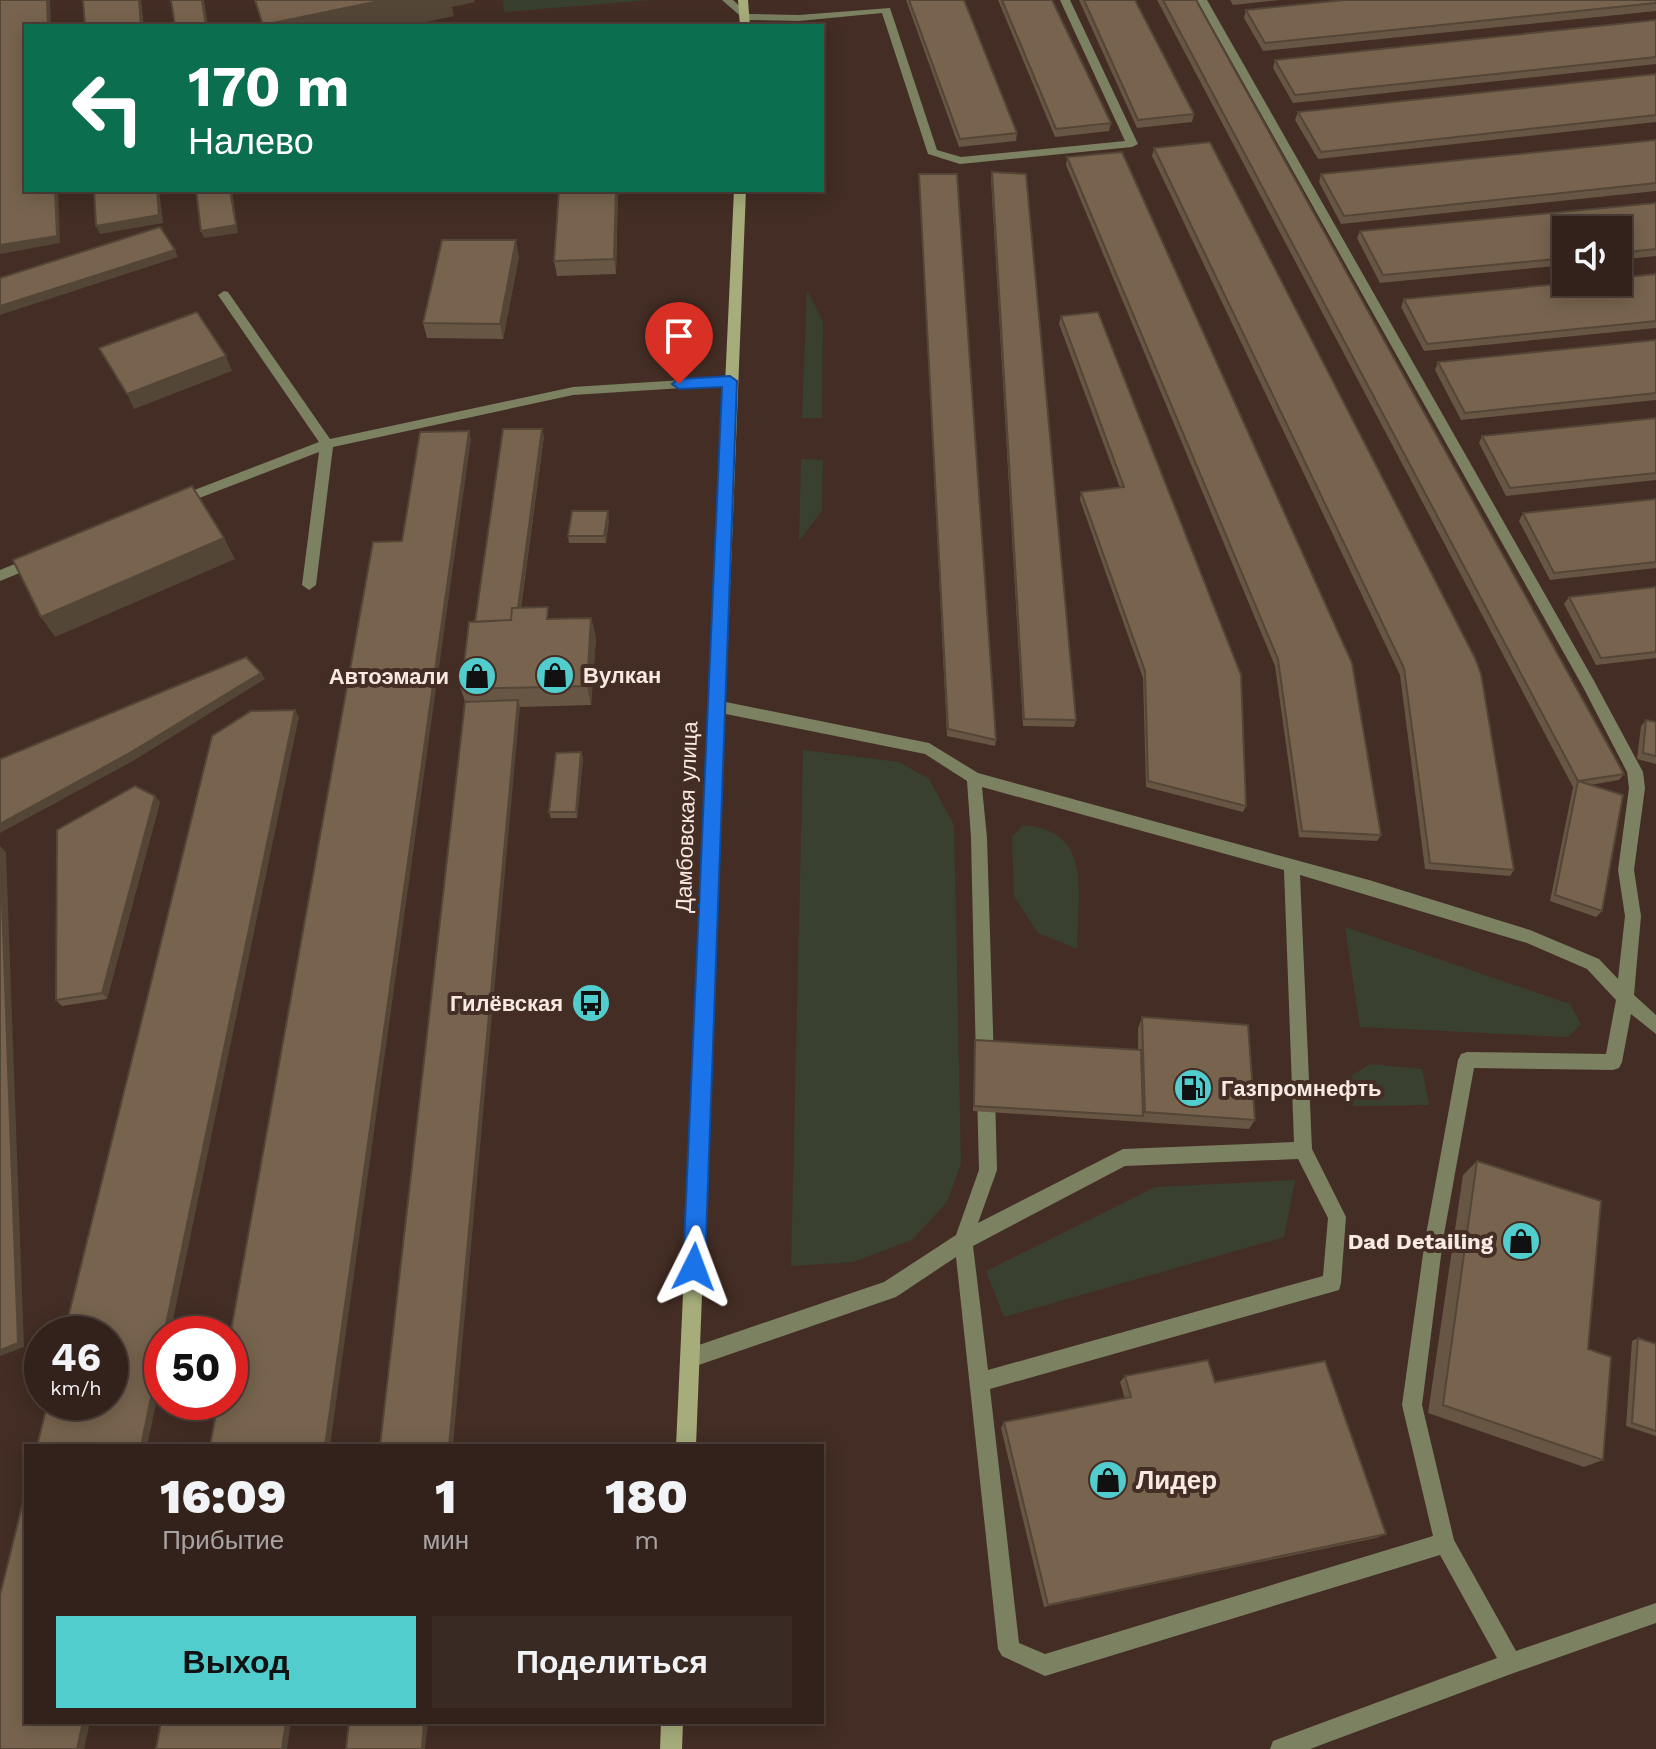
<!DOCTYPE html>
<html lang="ru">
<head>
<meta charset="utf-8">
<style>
	:root { --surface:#32221b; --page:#3a2a24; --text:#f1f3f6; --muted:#a8a4a3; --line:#4d3f3a; --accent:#52cdce }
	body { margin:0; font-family:"Work Sans",sans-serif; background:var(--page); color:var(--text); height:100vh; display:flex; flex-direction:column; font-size:30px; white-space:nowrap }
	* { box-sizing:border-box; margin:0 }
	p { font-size:26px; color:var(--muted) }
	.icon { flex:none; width:44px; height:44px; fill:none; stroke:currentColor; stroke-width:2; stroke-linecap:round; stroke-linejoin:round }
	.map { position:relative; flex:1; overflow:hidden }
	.side { position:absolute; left:24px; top:1444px; width:800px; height:280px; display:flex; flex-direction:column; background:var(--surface); border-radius:0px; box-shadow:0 4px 20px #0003,0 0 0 2px var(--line) }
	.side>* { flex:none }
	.banner { position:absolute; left:24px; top:24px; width:800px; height:168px; border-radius:0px; box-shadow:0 4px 20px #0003,0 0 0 2px var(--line); background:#0b6e4f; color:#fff; overflow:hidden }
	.tools { position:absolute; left:1552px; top:216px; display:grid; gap:16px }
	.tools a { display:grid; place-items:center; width:80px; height:80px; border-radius:0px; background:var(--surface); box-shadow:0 4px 20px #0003,0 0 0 2px var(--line); font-size:40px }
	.speed { position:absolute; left:24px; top:1316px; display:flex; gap:16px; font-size:40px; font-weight:700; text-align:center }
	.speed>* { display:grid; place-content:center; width:104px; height:104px; border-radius:50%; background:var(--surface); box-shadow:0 4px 20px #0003,0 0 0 2px var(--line); line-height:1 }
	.speed small { font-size:20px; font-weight:400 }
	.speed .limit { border:12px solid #d22; background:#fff; color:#111 }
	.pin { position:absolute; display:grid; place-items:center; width:68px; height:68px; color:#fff; margin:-82px -34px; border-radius:50% 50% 50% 0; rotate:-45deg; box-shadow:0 0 8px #0007 }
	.pin .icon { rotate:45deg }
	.me { position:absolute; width:88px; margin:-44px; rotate:3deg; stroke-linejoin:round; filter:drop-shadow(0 0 6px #0008) }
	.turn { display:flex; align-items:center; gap:28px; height:168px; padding:0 32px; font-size:36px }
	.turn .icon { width:104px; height:104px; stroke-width:2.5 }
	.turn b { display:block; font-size:56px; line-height:68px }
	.eta { display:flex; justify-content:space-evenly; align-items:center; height:136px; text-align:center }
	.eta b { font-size:48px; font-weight:800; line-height:56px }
	.button { display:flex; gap:16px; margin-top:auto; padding:16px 32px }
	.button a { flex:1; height:92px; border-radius:0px; background:var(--accent); color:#111; font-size:32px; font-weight:800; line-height:92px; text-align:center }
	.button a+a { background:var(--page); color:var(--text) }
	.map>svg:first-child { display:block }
	.green { fill:#3a402f }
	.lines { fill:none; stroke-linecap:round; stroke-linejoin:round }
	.lane { fill:#7c8162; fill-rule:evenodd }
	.secondary { fill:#a6ad7b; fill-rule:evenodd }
	.wall { fill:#675643 }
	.shaded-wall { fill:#544637 }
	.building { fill:#78644e; stroke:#544637; stroke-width:2 }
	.route { fill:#1a73e8; stroke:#114b97; stroke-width:2 }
	.labels { text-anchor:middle; stroke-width:8; stroke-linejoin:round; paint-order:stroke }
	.poi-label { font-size:22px; font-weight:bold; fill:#f8e9e3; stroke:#432d24; text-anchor:end }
	.street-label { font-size:22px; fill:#f8e9e3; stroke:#432d24 }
	.near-poi-label { font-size:26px; font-weight:bold; fill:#f8e9e3; stroke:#432d24; text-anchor:start }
</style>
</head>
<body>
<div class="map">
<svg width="1656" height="1749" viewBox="0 0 1656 1749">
	<rect width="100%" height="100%" fill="#432d24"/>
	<path class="green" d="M503,0H650L504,12Z
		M807,290L823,322L822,418H802Z
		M801,459L823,460L822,511L799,541Z
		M803,750L899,762L929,779L954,825L961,1164L947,1202L912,1240L853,1262L791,1266Z
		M1023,825C1095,831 1077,894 1077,949L1038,933L1014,896L1012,837Z
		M1345,927L1570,1004L1581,1024L1568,1037L1360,1027Z
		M1370,1064L1422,1069L1429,1105L1353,1106L1348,1078Z
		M1295,1180L1284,1237L1004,1317L986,1271L1155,1187Z"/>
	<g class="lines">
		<path class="lane" d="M722,0H733L748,14L799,15L890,8L937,150L961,157L1125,141L1060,0H1070L1138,144L1132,147L960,164L928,154L882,13L799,21L745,20Z
			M1197,0H1207L1593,679L1643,772L1645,788L1634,870L1641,916L1634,995L1656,1015V1034L1631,1014L1622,1062L1619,1068L1613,1070L1474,1068L1443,1240L1422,1405L1454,1540L1516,1651L1656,1603V1623L1511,1674L1310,1749H1270L1273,1741L1281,1738L1497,1658L1440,1555L1045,1676L1002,1656L998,1649L956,1257L896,1297L690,1368L683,1365L680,1358L683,1351L690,1348L884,1282L956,1235L979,1170L977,1093L980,1087L986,1085L992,1087L995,1093L997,1170L978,1223L1123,1149L1294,1142L1284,870L982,787L987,838L994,1062L991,1068L985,1070L979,1068L976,1062L971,838L967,781L925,754L716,712L711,710L709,706L711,702L716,700L929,743L978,773L1369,880L1530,930L1599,959L1618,979L1625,916L1618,870L1629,788L1627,772L1583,687ZM1300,875L1527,943L1587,969L1616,1000L1606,1054L1467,1052L1461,1054L1458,1060L1425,1240L1402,1405L1433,1536L1045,1654L1019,1643L990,1389L1332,1292L1339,1290L1341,1283L1346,1217L1312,1149ZM1298,1159L1328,1218L1323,1276L988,1370L973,1246L1125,1166Z
			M224,291L228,292L330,439L573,387L730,377L736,381L730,385L573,395L333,447L316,585L309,590L302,585L319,452L181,505L176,507L169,502L171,499L319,442L218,295Z
			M37,555L42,556L44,560L42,564L0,581V570Z"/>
		<path class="secondary" d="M738,0H748L750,26H740Z
			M734,190H746L696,1446H676Z
			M661,1722H683L682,1749H660Z"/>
	</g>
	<path class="wall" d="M906,0H964L1017,133L1016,141L959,147Z
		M998,0H1052L1111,123L1109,131L1055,137Z
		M1079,0H1135L1194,114L1192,122L1137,128Z
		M1157,0H1196L1624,774L1619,780L1590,785L1602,911L1596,917L1550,901L1573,787Z
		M1230,0H1280L1233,5Z
		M1656,0V11L1263,51L1244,18L1246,10Z
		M1656,20V64L1293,103L1273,68L1275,60Z
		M1656,74V122L1318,159L1295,120L1298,112Z
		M1656,140V191L1341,224L1319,182L1321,174Z
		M1154,148L1514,870L1510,876L1425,869L1400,675L1152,156Z
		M1067,157L1381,835L1377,841L1299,837L1275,666L1066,165Z
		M992,172L1076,720L1074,727L1023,726L991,179Z
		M919,174L996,740L995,746L947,736Z
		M618,190L616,274L557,276L554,261Z
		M1656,203V256L1618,260V230H1566V265L1380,283L1357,238L1360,231Z
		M519,256L503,339L427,338L423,323Z
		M1656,274V328L1424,351L1401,307L1404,299Z
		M1061,316L1246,806L1243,812L1146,787L1143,678L1080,500L1081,492L1120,488L1059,324Z
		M1656,340V400L1461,420L1435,370L1438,362Z
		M1656,418V480L1506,496L1479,443L1482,436Z
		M544,436L521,608L551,619L591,618L596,638L591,705L520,707L465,702L461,689L475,622Z
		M1656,499V568L1550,580L1519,521L1523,513Z
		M609,519L606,543H569L568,536Z
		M1656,587V658L1596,665L1564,604L1569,597Z
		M1646,720L1656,722V764L1637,759L1641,726Z
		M581,752L583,759L577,818H551L549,812Z
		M160,802L107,999L62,1006L56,1000Z
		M1142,1017L1255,1120L1249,1129L973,1111L975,1040L1138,1050V1028Z
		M1477,1161L1603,1460L1584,1467L1428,1413L1463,1175Z
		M1638,1338L1656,1344V1436L1626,1426L1632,1341Z
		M1125,1376L1215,1382L1386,1534L1376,1538L1044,1607L1001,1428L1004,1422L1125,1399L1120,1382Z"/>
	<path class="shaded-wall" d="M47,0H50L51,26H48Z
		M139,0H141L144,26H141Z
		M202,0H204L208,26H206Z
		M384,0H474L475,2L452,7L454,16L406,26H264L263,25Z
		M55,190H58L60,243L0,254V245Z
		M157,190H159L163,223L100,234L96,226Z
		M230,190H232L238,233L204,238L201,231Z
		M616,190H618L616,274L614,259Z
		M516,240L519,256L503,339L500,324Z
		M175,250L178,257L0,315V306Z
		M226,356L232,371L134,409L127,394Z
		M542,429L544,436L516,641L514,634Z
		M469,431L471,439L330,1446H325Z
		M608,511L609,519L606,543L604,536Z
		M224,538L235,559L55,637L41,617Z
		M591,618L596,638L591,705L587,686Z
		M261,673L265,679L133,761L0,833V824Z
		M518,700L520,707L453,1446H449Z
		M295,710L299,717L170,1334H164Z
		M581,752L583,759L577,818L576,812Z
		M155,796L160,802L107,999L102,993Z
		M0,846L6,852L24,1347L0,1356Z
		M162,1345V1375L147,1446H141Z
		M83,1722H90L84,1749H77Z
		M286,1722H291L287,1749H282Z
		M424,1722H428L425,1749H422Z"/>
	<path class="building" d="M0,0H47L48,26H26V190H55L57,236L0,245Z
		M83,0H139L141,26H85Z
		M171,0H202L206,26H175Z
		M255,0H384L263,25Z
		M909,0H964L1017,133L960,139Z
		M1002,0H1052L1111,123L1056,129Z
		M1084,0H1135L1194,114L1138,120Z
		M1163,0H1196L1624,774L1578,781L1623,795L1602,911L1555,895L1578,781Z
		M1344,0H1656V3L1265,43L1246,10Z
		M1656,20V57L1295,95L1275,60Z
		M1656,74V115L1321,152L1298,112Z
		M1656,140V183L1344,216L1321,174Z
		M1210,142L1475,658L1481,674L1514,870L1430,863L1404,668L1154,148Z
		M1122,152L1352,663L1381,835L1302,831L1278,659L1067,157Z
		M992,172L1026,174L1076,720L1024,719Z
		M919,174H957L996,740L948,729Z
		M94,190H157L159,215L96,226Z
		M196,190H230L236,225L201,231Z
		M559,190H616L614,259L554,261Z
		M1656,203V249L1618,253V230H1566V258L1383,275L1360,231Z
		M160,227L175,250L0,306V278Z
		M442,240H516L500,324L423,323Z
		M1656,274V321L1427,344L1404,299L1579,282H1618V278Z
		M197,312L226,356L127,394L99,348Z
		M1098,312L1241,675L1246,806L1148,781L1145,671L1081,492L1124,487L1061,316Z
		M1656,340V393L1465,413L1438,362Z
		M1656,418V473L1510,488L1482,436Z
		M503,429H542L518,608H512L511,620L475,622Z
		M469,431L325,1446H210L218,1402H230V1336L373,542L402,541L420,432Z
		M192,486L224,538L41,617L13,560Z
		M1656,499V562L1554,573L1523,513Z
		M572,511H608L604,536H568Z
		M1656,587V652L1601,658L1569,597Z
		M548,607L547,619L591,618L587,686L461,689L469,622L511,620L512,608Z
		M246,657L261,673L128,754L0,824V759Z
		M518,700L449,1446H380L465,702Z
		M295,710L164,1334H162V1345L141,1446H37L48,1402H110V1334H64L212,736L251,711Z
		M1646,720L1656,722V756L1643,753Z
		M581,752L576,812H549L556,753Z
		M135,786L155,796L102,993L56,1000L57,830Z
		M0,846L18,1343L0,1350Z
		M1142,1017L1248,1025L1255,1120L1145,1112Z
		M975,1040L1141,1050L1143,1116L974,1106Z
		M1477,1161L1601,1201L1588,1349L1611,1357L1603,1460L1443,1405Z
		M1638,1338L1656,1344V1431L1632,1423Z
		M1208,1360L1215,1382L1325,1361L1386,1534L1048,1605L1004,1422L1131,1397L1125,1376Z
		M26,1490V1722H83L77,1749H0V1595Z
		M161,1722H286L282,1749H156Z
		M349,1722H424L422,1749H346Z"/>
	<path class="route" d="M730,376L737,381L705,1267L701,1274L694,1277L687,1274L683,1267L722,387L679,389L672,384L679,379Z"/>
	<defs>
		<g id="shop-disc" transform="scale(2)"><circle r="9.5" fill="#52cdce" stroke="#432d24"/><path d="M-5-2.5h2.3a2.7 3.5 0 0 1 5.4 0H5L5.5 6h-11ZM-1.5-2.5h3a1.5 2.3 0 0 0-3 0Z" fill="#111"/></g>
		<g id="bus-disc" transform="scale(2)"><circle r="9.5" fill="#52cdce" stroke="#432d24"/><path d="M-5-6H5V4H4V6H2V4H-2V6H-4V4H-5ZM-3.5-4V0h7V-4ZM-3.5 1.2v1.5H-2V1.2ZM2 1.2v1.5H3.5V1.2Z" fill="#111"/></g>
		<g id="fuel-disc" transform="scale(2)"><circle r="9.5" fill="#52cdce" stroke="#432d24"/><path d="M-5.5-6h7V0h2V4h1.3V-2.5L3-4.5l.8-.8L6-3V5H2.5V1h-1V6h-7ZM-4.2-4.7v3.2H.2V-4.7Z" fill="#111"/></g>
	</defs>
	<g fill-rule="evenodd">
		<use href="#shop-disc" x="555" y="675"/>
		<use href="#shop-disc" x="477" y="676"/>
		<use href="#bus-disc" x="591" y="1003"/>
		<use href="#fuel-disc" x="1193" y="1088"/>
		<use href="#shop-disc" x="1521" y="1241"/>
		<use href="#shop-disc" x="1108" y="1480"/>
	</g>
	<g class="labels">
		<g class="poi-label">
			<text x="583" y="683" text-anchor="start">Вулкан</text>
			<text x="449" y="684">Автоэмали</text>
			<text x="563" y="1011">Гилёвская</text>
			<text x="1221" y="1096" text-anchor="start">Газпромнефть</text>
			<text x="1493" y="1249">Dad Detailing</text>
		</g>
		<g class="street-label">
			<text transform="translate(686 817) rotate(-88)" y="8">Дамбовская улица</text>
		</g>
		<g class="near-poi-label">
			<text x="1136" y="1489">Лидер</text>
		</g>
	</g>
</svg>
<div class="tools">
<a><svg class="icon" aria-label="sound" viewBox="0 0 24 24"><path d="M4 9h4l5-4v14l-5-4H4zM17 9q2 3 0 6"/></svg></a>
</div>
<div class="speed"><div>46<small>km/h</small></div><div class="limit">50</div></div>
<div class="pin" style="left:679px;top:384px;background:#d93025"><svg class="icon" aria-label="arrive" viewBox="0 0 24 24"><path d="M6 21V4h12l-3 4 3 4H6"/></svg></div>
<svg class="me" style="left:694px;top:1267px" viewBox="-20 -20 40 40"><path d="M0-17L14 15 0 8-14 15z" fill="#1a73e8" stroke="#fff" stroke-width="4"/></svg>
<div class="banner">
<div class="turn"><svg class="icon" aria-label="left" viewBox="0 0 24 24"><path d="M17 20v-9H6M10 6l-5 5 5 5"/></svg><div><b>170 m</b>Налево</div></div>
</div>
<section class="side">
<div class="eta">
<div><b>16:09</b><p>Прибытие</p></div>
<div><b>1</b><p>мин</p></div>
<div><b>180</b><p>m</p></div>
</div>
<div class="button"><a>Выход</a><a>Поделиться</a></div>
</section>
</div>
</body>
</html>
